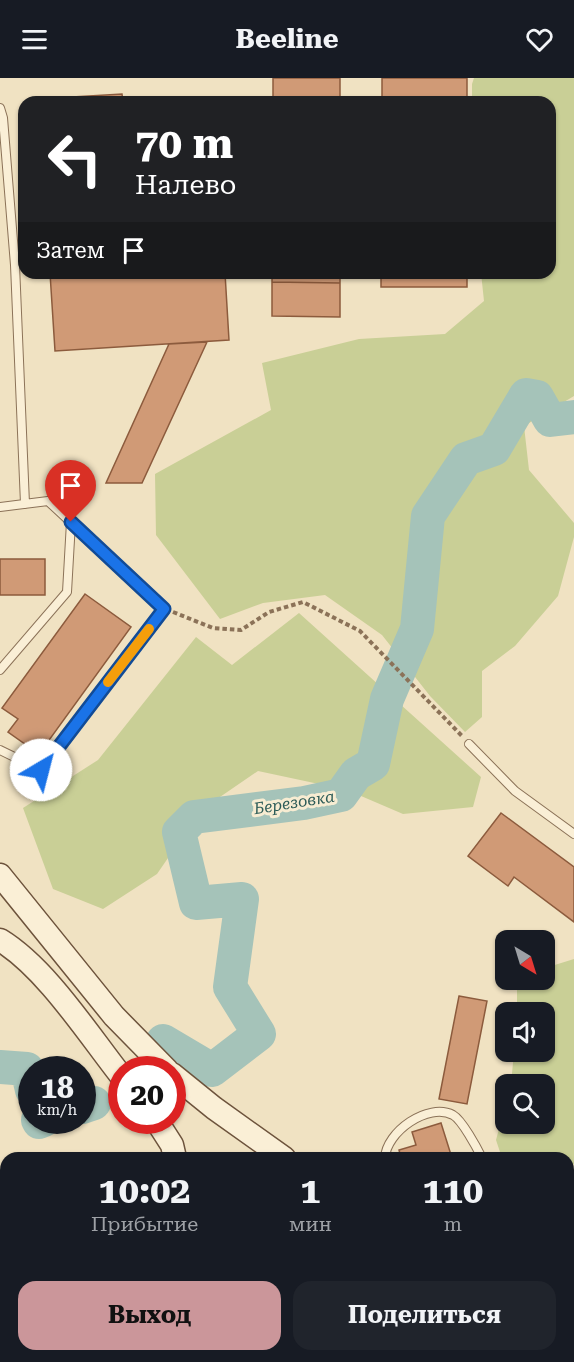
<!DOCTYPE html>
<html lang="ru">
<head>
<meta charset="utf-8">
<style>
	:root { --surface:#171b24; --page:#20242c; --text:#f1f3f6; --muted:#9ea1a6; --accent:#cb969a }
	body { margin:0; font-family:"Roboto Serif",serif; background:var(--page); color:var(--text); height:100vh; display:flex; flex-direction:column; font-size:22px; white-space:nowrap }
	* { box-sizing:border-box; margin:0 }
	p { font-size:20px; color:var(--muted) }
	.icon { flex:none; width:33px; height:33px; fill:none; stroke:currentColor; stroke-width:2; stroke-linecap:round; stroke-linejoin:round }
	.map { position:relative; flex:1; overflow:hidden }
	.drawer { position:absolute; left:0px; top:1074px; width:574px; height:210px; display:flex; flex-direction:column; background:var(--surface); border-radius:18px 18px 0 0; box-shadow:0 2px 4px #0004 }
	.drawer>* { flex:none }
	.top-card { position:absolute; left:18px; top:18px; width:538px; height:183px; border-radius:18px; box-shadow:0 2px 4px #0004; background:#202124; color:#fff; overflow:hidden }
	.needle { width:39px; rotate:142deg }
	.fabs { position:absolute; left:495px; top:852px; display:grid; gap:12px }
	.fabs a { display:grid; place-items:center; width:60px; height:60px; border-radius:12px; background:var(--surface); box-shadow:0 2px 4px #0004; font-size:30px }
	.speed { position:absolute; left:18px; top:978px; display:flex; gap:12px; font-size:30px; font-weight:700; text-align:center }
	.speed>* { display:grid; place-content:center; width:78px; height:78px; border-radius:50%; background:var(--surface); box-shadow:0 2px 4px #0004; line-height:1 }
	.speed small { font-size:15px; font-weight:400 }
	.speed .limit { border:9px solid #d22; background:#fff; color:#111 }
	.pin { position:absolute; display:grid; place-items:center; width:51px; height:51px; color:#fff; margin:-62px -26px; border-radius:50% 50% 50% 0; rotate:-45deg; box-shadow:0 0 6px #0007 }
	.pin .icon { rotate:45deg }
	.me { position:absolute; width:66px; margin:-33px; rotate:37deg; stroke-linejoin:round; filter:drop-shadow(0 0 4px #0008) }
	.turn { display:flex; align-items:center; gap:21px; height:126px; padding:0 18px; font-size:27px }
	.turn .icon { width:78px; height:78px; stroke-width:2.5 }
	.turn b { display:block; font-size:42px; line-height:51px }
	.then { display:flex; align-items:center; height:57px; padding:0 18px; background:#0003; gap:12px; font-size:22px }
	.eta { display:flex; justify-content:space-evenly; align-items:center; height:102px; text-align:center }
	.eta b { font-size:36px; font-weight:700; line-height:42px }
	.cta { display:flex; gap:12px; margin-top:auto; padding:12px 18px }
	.cta a { flex:1; height:69px; border-radius:18px; background:var(--accent); color:#111; font-size:24px; font-weight:700; line-height:69px; text-align:center }
	.cta a+a { background:var(--page); color:var(--text) }
	header { display:flex; justify-content:space-between; align-items:center; height:78px; padding:0 18px; background:var(--surface); font-size:27px; font-weight:700 }
	.map>svg:first-child { display:block }
	.green { fill:#c9cf96 }
	.lines { fill:none; stroke-linecap:round; stroke-linejoin:round }
	.river { stroke:#a5c3b9; stroke-width:34 }
	.building { fill:#d09a76; stroke:#8c5b3d; stroke-width:1.5 }
	.lane-casing { stroke:#8b7258; stroke-width:10 }
	.secondary-casing { stroke:#6d533c; stroke-width:25 }
	.path { stroke:#8b7258; stroke-width:4; stroke-dasharray:4.5 3; stroke-linecap:butt }
	.lane { stroke:#faefd6; stroke-width:8 }
	.secondary { stroke:#faefd6; stroke-width:22 }
	.route-casing { stroke:#114b97; stroke-width:15 }
	.route { stroke:#1a73e8; stroke-width:10 }
	.slow { stroke:#f59e0b; stroke-width:10 }
	.labels { text-anchor:middle; stroke-width:6; stroke-linejoin:round; paint-order:stroke }
	.water-label { font-size:16px; font-style:italic; fill:#2c5b57; stroke:#f7ecd2 }
</style>
</head>
<body>
<header><svg class="icon" aria-label="menu" viewBox="0 0 24 24"><path d="M4 6h16M4 12h16M4 18h16"/></svg>Beeline<svg class="icon" aria-label="heart" viewBox="0 0 24 24"><path d="M12 20l-8-8c-3-5 5-10 8-4 3-6 11-1 8 4z"/></svg></header>
<div class="map">
<svg width="574" height="1284" viewBox="0 0 574 1284">
	<rect width="100%" height="100%" fill="#f0e2c2"/>
	<path class="green" d="M474,0H574V318L524,348L529,392L574,445V459L558,518L515,568L482,593V639L465,654L430,618L382,557L325,517L263,525L220,541L156,457L155,396L271,332L262,285L359,261L445,256L484,223L481,195H550V24H472V6Z
		M299,535L481,699L473,729L403,736L347,712L258,693L201,732L157,796L103,831L53,811L23,730L98,682L196,559L232,587Z
		M574,881V1086L569,1088L568,1080H502L496,1062L505,1028L506,1046H544V1006H511L514,974H544V934H517V902H544L545,890Z"/>
	<g class="lines">
		<path class="river" d="M163,963L212,992L259,956L230,909L242,821L196,825L179,754L194,739L304,725L341,717L356,696L373,686L387,621L417,551L428,438L466,381L494,371L526,317L537,319L550,342L574,339
			M0,989L27,991L32,1012
			M82,1029L94,1025
			M38,1042L39,1044L44,1042"/>
	</g>
	<path class="building" d="M273,0H340V24H273Z
		M382,0H467V24H382Z
		M122,16L123,24H40L39,21Z
		M50,195H225L229,262L55,273Z
		M272,195H340V205L272,204Z
		M381,195H467V209H381Z
		M272,204L340,205V239L272,238Z
		M207,264L142,405H106L169,266Z
		M0,481H45V517H0Z
		M85,516L131,549L39,676L8,654L18,641L2,630Z
		M501,735L574,789V844L514,799L508,808L468,778Z
		M459,918L487,923L467,1026L439,1021Z
		M441,1045L452,1080H401L399,1072L416,1067L412,1054Z
		M486,1278H527L529,1284H488Z"/>
	<g class="lines">
		<g class="lane-casing">
			<path id="lane" d="M0,30L3,40L15,187L25,426
				M0,429L48,423L164,531L41,692L0,672
				M0,592L67,514L71,444
				M469,666L515,713L574,756
				M385,1080C386,1054 428,1024 453,1037C462,1042 477,1070 482,1080
				M551,1278L553,1284"/>
		</g>
		<g class="secondary-casing">
			<path id="secondary" d="M0,797L114,938L167,992
				M0,862C46,890 88,956 122,999
				M172,996L214,1030L284,1080
				M156,1042L172,1067L175,1080
				M568,1109L574,1108
				M0,1212L6,1211
				M134,1278L138,1284
				M254,1284L260,1278"/>
		</g>
		<path class="path" d="M173,534L213,550L241,552L269,534L303,524L360,553L462,658
			M568,1150L574,1149"/>
		<use href="#lane" class="lane"/>
		<use href="#secondary" class="secondary"/>
	</g>
	<g class="lines">
		<g class="route-casing">
			<path id="route" d="M41,692L164,531L71,444"/>
		</g>
		<use href="#route" class="route"/>
		<path class="slow" d="M108,604L149,551"/>
	</g>
	<g class="labels">
		<g class="water-label">
			<text transform="translate(294 724) rotate(-9)" y="6">Березовка</text>
		</g>
	</g>
</svg>
<div class="fabs">
<a><svg class="needle" viewBox="-14 -14 28 28"><path d="M0-13l5 13h-10z" fill="#e53935"/><path d="M0 13l5-13h-10z" fill="#9ea1a6"/></svg></a>
<a><svg class="icon" aria-label="sound" viewBox="0 0 24 24"><path d="M4 9h4l5-4v14l-5-4H4zM17 9q2 3 0 6"/></svg></a>
<a><svg class="icon" aria-label="search" viewBox="0 0 24 24"><circle cx="10" cy="10" r="6"/><path d="M15 15l6 6"/></svg></a>
</div>
<div class="speed"><div>18<small>km/h</small></div><div class="limit">20</div></div>
<div class="pin" style="left:71px;top:444px;background:#d93025"><svg class="icon" aria-label="arrive" viewBox="0 0 24 24"><path d="M6 21V4h12l-3 4 3 4H6"/></svg></div>
<svg class="me" style="left:41px;top:692px" viewBox="-20 -20 40 40"><circle r="19" fill="#fff"/><path d="M0-13L10 11 0 6-10 11z" fill="#1a73e8"/></svg>
<div class="top-card">
<div class="turn"><svg class="icon" aria-label="left" viewBox="0 0 24 24"><path d="M17 20v-9H6M10 6l-5 5 5 5"/></svg><div><b>70 m</b>Налево</div></div>
<div class="then">Затем<svg class="icon" aria-label="arrive" viewBox="0 0 24 24"><path d="M6 21V4h12l-3 4 3 4H6"/></svg></div>
</div>
<section class="drawer">
<div class="eta">
<div><b>10:02</b><p>Прибытие</p></div>
<div><b>1</b><p>мин</p></div>
<div><b>110</b><p>m</p></div>
</div>
<div class="cta"><a>Выход</a><a>Поделиться</a></div>
</section>
</div>
</body>
</html>
